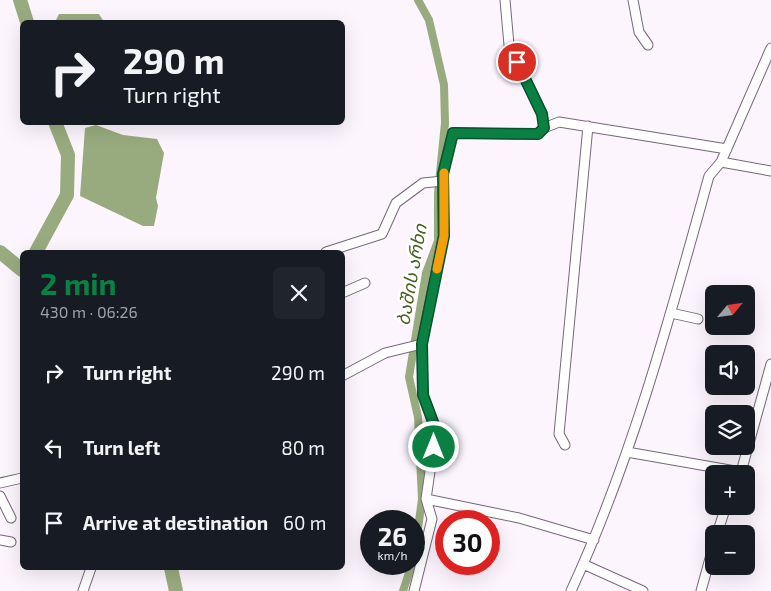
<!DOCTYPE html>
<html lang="en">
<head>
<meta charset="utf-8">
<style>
	:root { --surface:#171b24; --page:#20242c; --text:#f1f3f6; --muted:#9ea1a6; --accent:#0b8043 }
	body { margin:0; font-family:"Exo 2","Noto Sans Georgian",sans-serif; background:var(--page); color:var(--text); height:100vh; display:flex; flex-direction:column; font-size:19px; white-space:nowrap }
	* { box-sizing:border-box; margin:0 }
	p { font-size:16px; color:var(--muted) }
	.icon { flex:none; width:28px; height:28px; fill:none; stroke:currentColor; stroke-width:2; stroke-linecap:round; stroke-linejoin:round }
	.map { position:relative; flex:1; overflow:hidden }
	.sheet { position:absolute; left:20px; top:250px; width:325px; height:320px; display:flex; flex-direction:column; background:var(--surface); border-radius:8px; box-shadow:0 5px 20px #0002 }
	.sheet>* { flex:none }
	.top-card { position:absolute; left:20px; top:20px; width:325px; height:105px; border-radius:8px; box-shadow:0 5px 20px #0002; background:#171b24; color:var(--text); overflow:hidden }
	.needle { width:32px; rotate:61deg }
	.fabs { position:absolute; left:705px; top:285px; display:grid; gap:10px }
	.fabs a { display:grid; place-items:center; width:50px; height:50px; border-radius:8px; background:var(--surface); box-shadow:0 5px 20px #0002; font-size:25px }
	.speed { position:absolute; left:360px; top:510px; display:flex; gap:10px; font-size:25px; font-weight:700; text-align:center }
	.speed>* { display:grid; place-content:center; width:65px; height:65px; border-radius:50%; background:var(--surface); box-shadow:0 5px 20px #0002; line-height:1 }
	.speed small { font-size:12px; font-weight:400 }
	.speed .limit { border:8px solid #d22; background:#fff; color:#111 }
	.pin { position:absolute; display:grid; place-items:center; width:42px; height:42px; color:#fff; margin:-21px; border:2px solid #fff; border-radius:50%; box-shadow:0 1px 5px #0007 }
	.me { position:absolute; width:55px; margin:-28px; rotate:0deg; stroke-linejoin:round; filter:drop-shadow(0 0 4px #0008) }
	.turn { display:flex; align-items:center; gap:18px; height:105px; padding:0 20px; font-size:22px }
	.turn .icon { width:65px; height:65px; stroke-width:2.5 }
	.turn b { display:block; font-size:35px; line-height:42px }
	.round { display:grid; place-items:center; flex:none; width:52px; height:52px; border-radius:8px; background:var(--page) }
	.overview { display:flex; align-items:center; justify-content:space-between; height:85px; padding:0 20px }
	h1 { font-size:30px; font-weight:700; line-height:38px; color:var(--accent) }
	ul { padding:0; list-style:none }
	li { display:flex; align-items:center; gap:15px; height:75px; padding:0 20px }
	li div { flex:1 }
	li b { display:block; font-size:19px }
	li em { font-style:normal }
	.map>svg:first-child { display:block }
	.water { fill:#98ab7e }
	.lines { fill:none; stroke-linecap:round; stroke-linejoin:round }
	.canal { stroke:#98ab7e; stroke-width:8 }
	.river { stroke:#98ab7e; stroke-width:14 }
	.minor-casing { stroke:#76677a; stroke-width:11 }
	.minor { stroke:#fff; stroke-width:9 }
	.route-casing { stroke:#07532c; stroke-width:12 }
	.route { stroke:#0b8043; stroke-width:9 }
	.slow { stroke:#f59e0b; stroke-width:9 }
	.labels { text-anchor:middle; stroke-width:5; stroke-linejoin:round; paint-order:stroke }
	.water-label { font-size:18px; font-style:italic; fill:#48601e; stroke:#fff }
</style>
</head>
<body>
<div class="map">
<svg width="771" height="591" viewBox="0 0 771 591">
	<rect width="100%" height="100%" fill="#fcf5fe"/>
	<path class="water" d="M59,14H99L104,22H55Z
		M96,125L123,135L157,139L164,153L156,198L158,206L154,226H143L80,196L85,128Z"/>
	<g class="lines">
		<path class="canal" d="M414,558L422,499L418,417L409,377L426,273L438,241V193L445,123L444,85L429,20L418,0
			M403,591L412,564"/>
		<path class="river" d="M20,0L27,22
			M0,252L22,270
			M36,252L67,195L68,155L55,122
			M171,568L176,591"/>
		<g class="minor-casing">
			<path id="minor" d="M505,0L509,45L542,113L544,128
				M633,0L639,32L648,45
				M771,48L721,162L771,171
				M326,252L382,234L396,203L423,183L443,181
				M342,293L365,283
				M671,313L698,319
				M342,376L385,353L422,344
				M565,445L559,434L588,126
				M627,452L741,472L771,364
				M0,483L22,478
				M0,496L11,518
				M426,499L519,518L594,540
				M717,534L726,506
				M0,540L11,542
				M583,564L643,591
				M83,591L91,568
				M414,591L432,519L426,499L436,430L423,395L422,344L443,236V174L453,133L537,134L544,128L559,122L727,149
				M571,591C632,459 670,317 709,176L721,162
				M701,591L714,544"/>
		</g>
		<use href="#minor" class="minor"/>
	</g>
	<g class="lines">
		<g class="route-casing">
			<path id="route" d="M434,447L436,430L423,395L422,344L444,236L443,174L453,133L538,134L544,128L542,114L517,62"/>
		</g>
		<use href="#route" class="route"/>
		<path class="slow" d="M437,269L444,236V173"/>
	</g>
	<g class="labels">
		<g class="water-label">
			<text transform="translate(412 275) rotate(-80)" y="6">ბაშის არხი</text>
		</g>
	</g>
</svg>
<div class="fabs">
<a><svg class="needle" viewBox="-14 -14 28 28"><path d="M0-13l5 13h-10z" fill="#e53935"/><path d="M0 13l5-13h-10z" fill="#9ea1a6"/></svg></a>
<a><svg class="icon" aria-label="sound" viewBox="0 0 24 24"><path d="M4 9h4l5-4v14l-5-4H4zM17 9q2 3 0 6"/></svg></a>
<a><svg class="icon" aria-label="layers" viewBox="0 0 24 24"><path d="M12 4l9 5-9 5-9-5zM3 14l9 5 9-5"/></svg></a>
<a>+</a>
<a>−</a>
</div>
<div class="speed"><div>26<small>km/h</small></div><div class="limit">30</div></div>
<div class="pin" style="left:517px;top:62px;background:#d93025"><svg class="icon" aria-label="arrive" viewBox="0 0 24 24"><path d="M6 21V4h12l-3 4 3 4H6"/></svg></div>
<svg class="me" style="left:434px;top:447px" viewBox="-20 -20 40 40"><circle r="17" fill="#0b8043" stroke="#fff" stroke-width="3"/><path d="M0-11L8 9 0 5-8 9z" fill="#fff"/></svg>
<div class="top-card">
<div class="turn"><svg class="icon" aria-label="right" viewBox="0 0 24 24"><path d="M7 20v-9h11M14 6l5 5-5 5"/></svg><div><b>290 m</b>Turn right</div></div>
</div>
<section class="sheet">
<div class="overview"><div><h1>2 min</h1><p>430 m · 06:26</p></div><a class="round"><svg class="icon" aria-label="close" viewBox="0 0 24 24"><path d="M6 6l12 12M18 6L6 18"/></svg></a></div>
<ul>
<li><svg class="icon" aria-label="right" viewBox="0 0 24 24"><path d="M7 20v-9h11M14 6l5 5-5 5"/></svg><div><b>Turn right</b></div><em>290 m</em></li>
<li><svg class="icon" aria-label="left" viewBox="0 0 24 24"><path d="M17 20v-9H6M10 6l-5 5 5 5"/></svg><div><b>Turn left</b></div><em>80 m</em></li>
<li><svg class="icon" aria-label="arrive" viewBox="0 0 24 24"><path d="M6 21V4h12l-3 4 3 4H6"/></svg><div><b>Arrive at destination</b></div><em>60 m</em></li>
</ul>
</section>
</div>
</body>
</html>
